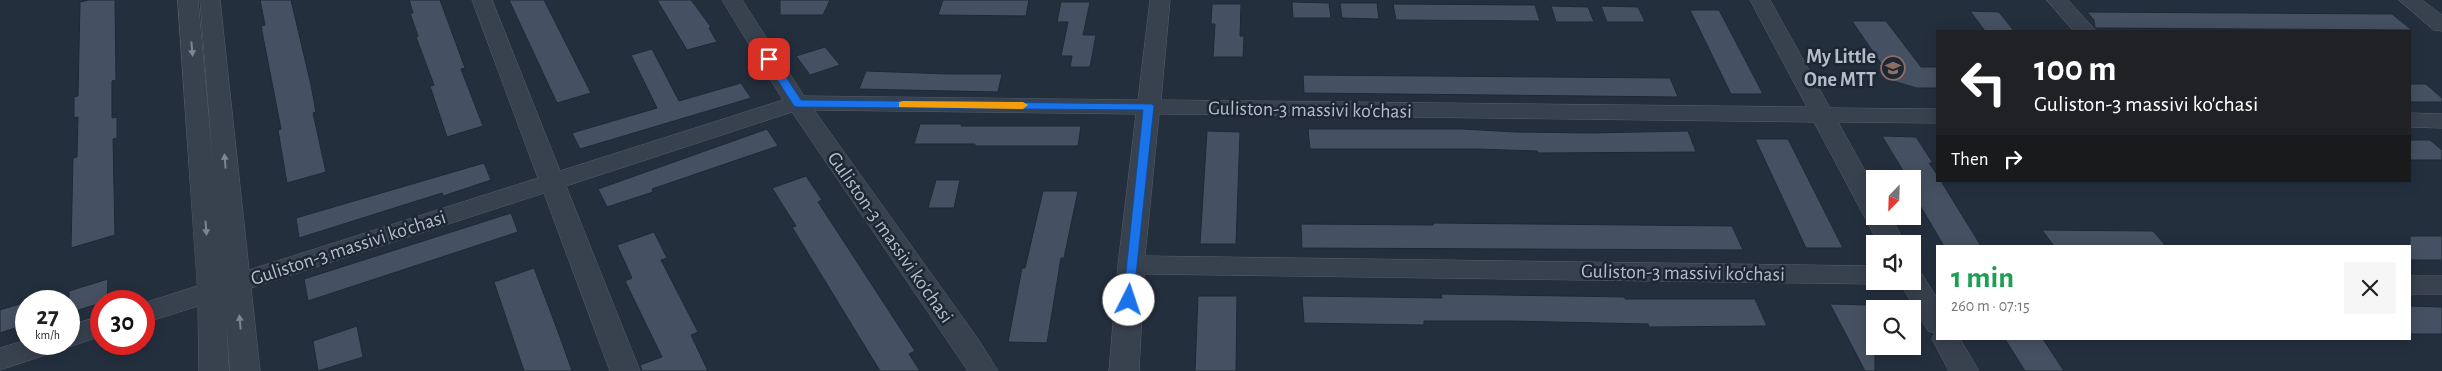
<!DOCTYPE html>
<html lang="en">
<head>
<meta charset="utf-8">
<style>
	:root { --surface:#fff; --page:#f6f6f6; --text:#222; --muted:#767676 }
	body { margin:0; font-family:"Alegreya Sans",sans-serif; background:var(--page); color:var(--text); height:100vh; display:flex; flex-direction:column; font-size:19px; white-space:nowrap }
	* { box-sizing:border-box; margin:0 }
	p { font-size:16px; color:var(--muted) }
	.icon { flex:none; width:28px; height:28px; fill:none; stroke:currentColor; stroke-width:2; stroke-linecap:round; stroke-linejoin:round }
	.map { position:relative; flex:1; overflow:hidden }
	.drawer { position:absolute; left:1936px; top:245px; width:475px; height:95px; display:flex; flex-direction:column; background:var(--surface); border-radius:0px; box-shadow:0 2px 12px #0003 }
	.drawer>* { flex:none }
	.guide { position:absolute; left:1936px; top:30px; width:475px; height:152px; border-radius:0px; box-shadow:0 2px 12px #0003; background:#202124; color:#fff; overflow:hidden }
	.needle { width:32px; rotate:203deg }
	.fabs { position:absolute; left:1866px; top:170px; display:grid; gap:10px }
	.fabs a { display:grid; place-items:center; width:55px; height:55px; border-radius:0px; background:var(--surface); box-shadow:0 2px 12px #0003; font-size:25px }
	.speed { position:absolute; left:15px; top:290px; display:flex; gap:10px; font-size:25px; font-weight:700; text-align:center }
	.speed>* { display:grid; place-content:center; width:65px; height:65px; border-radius:50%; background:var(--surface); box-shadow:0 2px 12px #0003; line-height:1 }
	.speed small { font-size:12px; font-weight:400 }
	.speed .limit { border:8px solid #d22; background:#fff; color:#111 }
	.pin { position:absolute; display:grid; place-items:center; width:42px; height:42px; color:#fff; margin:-21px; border-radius:10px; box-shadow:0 2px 8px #0006 }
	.me { position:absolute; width:55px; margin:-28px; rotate:4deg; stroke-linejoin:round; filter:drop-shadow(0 0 4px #0008) }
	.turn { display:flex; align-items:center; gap:18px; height:105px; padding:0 15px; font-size:22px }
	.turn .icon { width:65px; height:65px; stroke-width:2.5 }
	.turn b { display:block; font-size:35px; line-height:42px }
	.then { display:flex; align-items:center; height:48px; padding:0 15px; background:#0003; gap:10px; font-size:19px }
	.round { display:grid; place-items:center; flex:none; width:52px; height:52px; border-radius:0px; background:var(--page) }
	.headline { display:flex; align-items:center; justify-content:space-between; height:85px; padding:0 15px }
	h1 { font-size:30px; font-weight:700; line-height:38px; color:#1e9e55 }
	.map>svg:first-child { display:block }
	.building { fill:#455162; stroke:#1f2835 }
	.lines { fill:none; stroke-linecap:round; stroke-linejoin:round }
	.minor-casing { stroke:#565f6c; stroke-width:1 }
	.minor { fill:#38414e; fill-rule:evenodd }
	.oneway { fill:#7c8592 }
	.route { fill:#1a73e8; stroke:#114b97 }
	.slow { fill:#f59e0b }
	.labels { text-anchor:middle; stroke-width:5; stroke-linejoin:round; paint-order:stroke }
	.poi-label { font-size:20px; font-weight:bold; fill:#b4bcc9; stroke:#1d2633; text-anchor:end }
	.street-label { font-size:20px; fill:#b4bcc9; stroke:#1d2633 }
</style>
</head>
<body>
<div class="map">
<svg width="2442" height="371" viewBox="0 0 2442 371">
	<rect width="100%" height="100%" fill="#242f3e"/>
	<path class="building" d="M89,0H115L116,80L112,81V118L117,117V138L113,139L115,235L71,248L73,158L77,157L78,117L74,118V97L78,96L80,2Z
		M260,0H291L311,85L316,112L313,113L326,172L287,183L278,130L281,129L261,26L265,25Z
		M409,0H440L465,68L461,69L483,126L447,137L430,86L434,85L416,37L418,36L410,13H413Z
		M509,0H544L591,93L557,103Z
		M657,0H691L711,27L709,28L717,42L687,50Z
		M780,0H830L823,15H780Z
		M943,0H1029L1026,16L938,15Z
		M1061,2H1090L1083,35H1096L1090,67H1070L1072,56H1061L1068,22H1057Z
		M1292,2L1329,3L1331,18H1293Z
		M1340,3H1377L1379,19L1342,18Z
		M1212,4H1241L1240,36H1244L1243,57H1213L1215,24H1211Z
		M1393,4L1535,5L1540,21L1396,20Z
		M1551,6L1588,7L1594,22H1556Z
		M1601,6L1638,7L1645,22H1607Z
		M1690,10H1719L1763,94H1731Z
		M1970,11L1999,12L2014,31H1985Z
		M2087,12L2392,14L2412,30L2095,28L2094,20Z
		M1852,21H1886L1921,67H1938V88H1917L1893,81Z
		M825,47L840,65L810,75L796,56Z
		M652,49L679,101L741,83L751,98L580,149L572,133L657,108L631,55Z
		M866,71L948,74H1002L998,92L859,89Z
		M1303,75L1670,78L1678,97L1304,93Z
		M2410,84H2426L2442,98V102H2410Z
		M920,124H962L961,126H1081L1078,146H975V144H914Z
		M767,129L778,146L652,189L653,192L607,207L598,189Z
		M1308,129H1463L1515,132L1591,133L1688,131L1696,152L1538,153L1537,151L1476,149H1310Z
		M1207,131L1240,132L1236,244H1200Z
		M1882,136L1916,137L1933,163H1929L1938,176V181H1941L1981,246H1944L1912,192V179H1908Z
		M1755,139H1788L1843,248H1806Z
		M2410,140H2430L2442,150V160H2410Z
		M484,163L491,180L443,196L442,193L299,238L296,218Z
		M806,176L822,200L818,202L915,351L909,354L920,371H880L792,227L796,226L772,188Z
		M936,180H960L954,208H928Z
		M1043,191H1078L1064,258H1061L1047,343L1008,342L1022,268H1025Z
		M511,213L518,232L308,301L304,279Z
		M1433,223L1732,226L1743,250L1302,248L1301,224L1433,225Z
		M2042,230L2153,231L2166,246H2054Z
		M654,232L667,258L661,260L698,332L691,335L708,371H642L640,365L662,357L625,281L632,278L617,245Z
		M2410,236H2442V260H2410Z
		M534,268L560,337L572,371H524L494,282Z
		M108,279L107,301H101V303L69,313V291Z
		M1441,294L1625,297V299H1755L1767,326L1649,327L1648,324L1510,321H1424V325L1304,323L1302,296L1442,298Z
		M1198,296H1237L1236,371H1195Z
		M23,303L21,326L0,333V310Z
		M1830,304L1869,305L1875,316V371H1865Z
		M2410,306L2442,307V334H2410Z
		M357,326L363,357L318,371L313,341Z
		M2005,339H2043L2064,371H2025Z"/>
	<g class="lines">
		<g class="minor-casing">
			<path id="minor" d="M178,0H198L213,164L200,0H220L249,270L538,178L472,0H492L560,171L783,100L722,0H742L804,96L1138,100L1150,0H1170L1161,100L1807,107L1750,0H1770L1830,108L1938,109V123L1838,122L1875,189V216H1891L1905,244H1879L1814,122L1159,114L1145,256L1875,266V281H1885L1875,284L1144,274L1139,371H1109L1118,265L1136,114L814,110L978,339L998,371H968L792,112L566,186L640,371H610L544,193L251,288L260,371H230L226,320L229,371H199L198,306L144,323V303L197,286Z
				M2047,0H2068L2096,31H2074Z
				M2399,0H2422L2442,15V31L2434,30Z
				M2410,113L2442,114V128L2410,127Z
				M1912,272L1922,274L1938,300V339H1960L1979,371H1949L1932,339L1935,333L1928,331L1899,281H1912Z
				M2410,276H2442V294H2410Z
				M101,316V336L69,347L61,345L57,351L0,370V348L26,340V344H69V326Z"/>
		</g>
		<use href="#minor" class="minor"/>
	</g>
	<defs><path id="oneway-solid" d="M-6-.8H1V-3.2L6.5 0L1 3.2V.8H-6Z" transform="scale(1.25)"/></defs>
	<g class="oneway">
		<use href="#oneway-solid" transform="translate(192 49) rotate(85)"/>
		<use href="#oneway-solid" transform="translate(225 161) rotate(-95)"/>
		<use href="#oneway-solid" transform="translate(206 228) rotate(86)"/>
		<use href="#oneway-solid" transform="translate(240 322) rotate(-95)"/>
	</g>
	<path class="route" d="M769,56L773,57L801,100L1152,104L1154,106L1133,303H1125L1123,300L1143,110L797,107L794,106L764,59Z"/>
	<path class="slow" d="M903,101L1023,102L1028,105L1023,109L899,107V102Z"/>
	<defs>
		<g id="school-ring" transform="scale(1.25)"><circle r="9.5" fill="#1d2633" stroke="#8d6e63" stroke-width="1.5"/><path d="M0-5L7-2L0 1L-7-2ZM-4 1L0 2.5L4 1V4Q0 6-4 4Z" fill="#8d6e63"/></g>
	</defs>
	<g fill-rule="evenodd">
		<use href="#school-ring" x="1893" y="68"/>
	</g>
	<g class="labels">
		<g class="poi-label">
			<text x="1876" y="63">My Little<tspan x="1876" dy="23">One MTT</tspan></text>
		</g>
		<g class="street-label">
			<text transform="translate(1310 109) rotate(1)" y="7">Guliston-3 massivi ko'chasi</text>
			<text transform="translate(891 237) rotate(55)" y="7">Guliston-3 massivi ko'chasi</text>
			<text transform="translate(348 247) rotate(-18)" y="7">Guliston-3 massivi ko'chasi</text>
			<text transform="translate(1683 272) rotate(1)" y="7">Guliston-3 massivi ko'chasi</text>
		</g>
	</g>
</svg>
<div class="fabs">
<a><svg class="needle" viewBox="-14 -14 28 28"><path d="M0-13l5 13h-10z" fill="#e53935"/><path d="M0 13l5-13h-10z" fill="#767676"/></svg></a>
<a><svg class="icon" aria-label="sound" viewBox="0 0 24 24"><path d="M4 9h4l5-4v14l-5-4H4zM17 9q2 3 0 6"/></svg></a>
<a><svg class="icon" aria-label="search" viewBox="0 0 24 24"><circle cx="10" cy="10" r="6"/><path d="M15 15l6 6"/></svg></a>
</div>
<div class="speed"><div>27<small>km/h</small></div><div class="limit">30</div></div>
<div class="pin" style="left:769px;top:59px;background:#d93025"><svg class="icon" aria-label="arrive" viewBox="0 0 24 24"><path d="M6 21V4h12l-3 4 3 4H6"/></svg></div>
<svg class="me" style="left:1129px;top:300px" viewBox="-20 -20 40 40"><circle r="19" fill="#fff"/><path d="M0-13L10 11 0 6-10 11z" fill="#1a73e8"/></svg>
<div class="guide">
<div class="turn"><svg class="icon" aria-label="left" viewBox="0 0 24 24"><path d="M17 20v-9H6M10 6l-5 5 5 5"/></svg><div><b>100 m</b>Guliston-3 massivi ko'chasi</div></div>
<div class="then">Then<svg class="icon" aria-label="right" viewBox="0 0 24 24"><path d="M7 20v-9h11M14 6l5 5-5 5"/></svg></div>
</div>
<section class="drawer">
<div class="headline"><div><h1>1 min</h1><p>260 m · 07:15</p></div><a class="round"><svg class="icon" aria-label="close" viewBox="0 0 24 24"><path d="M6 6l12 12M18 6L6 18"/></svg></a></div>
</section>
</div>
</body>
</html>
